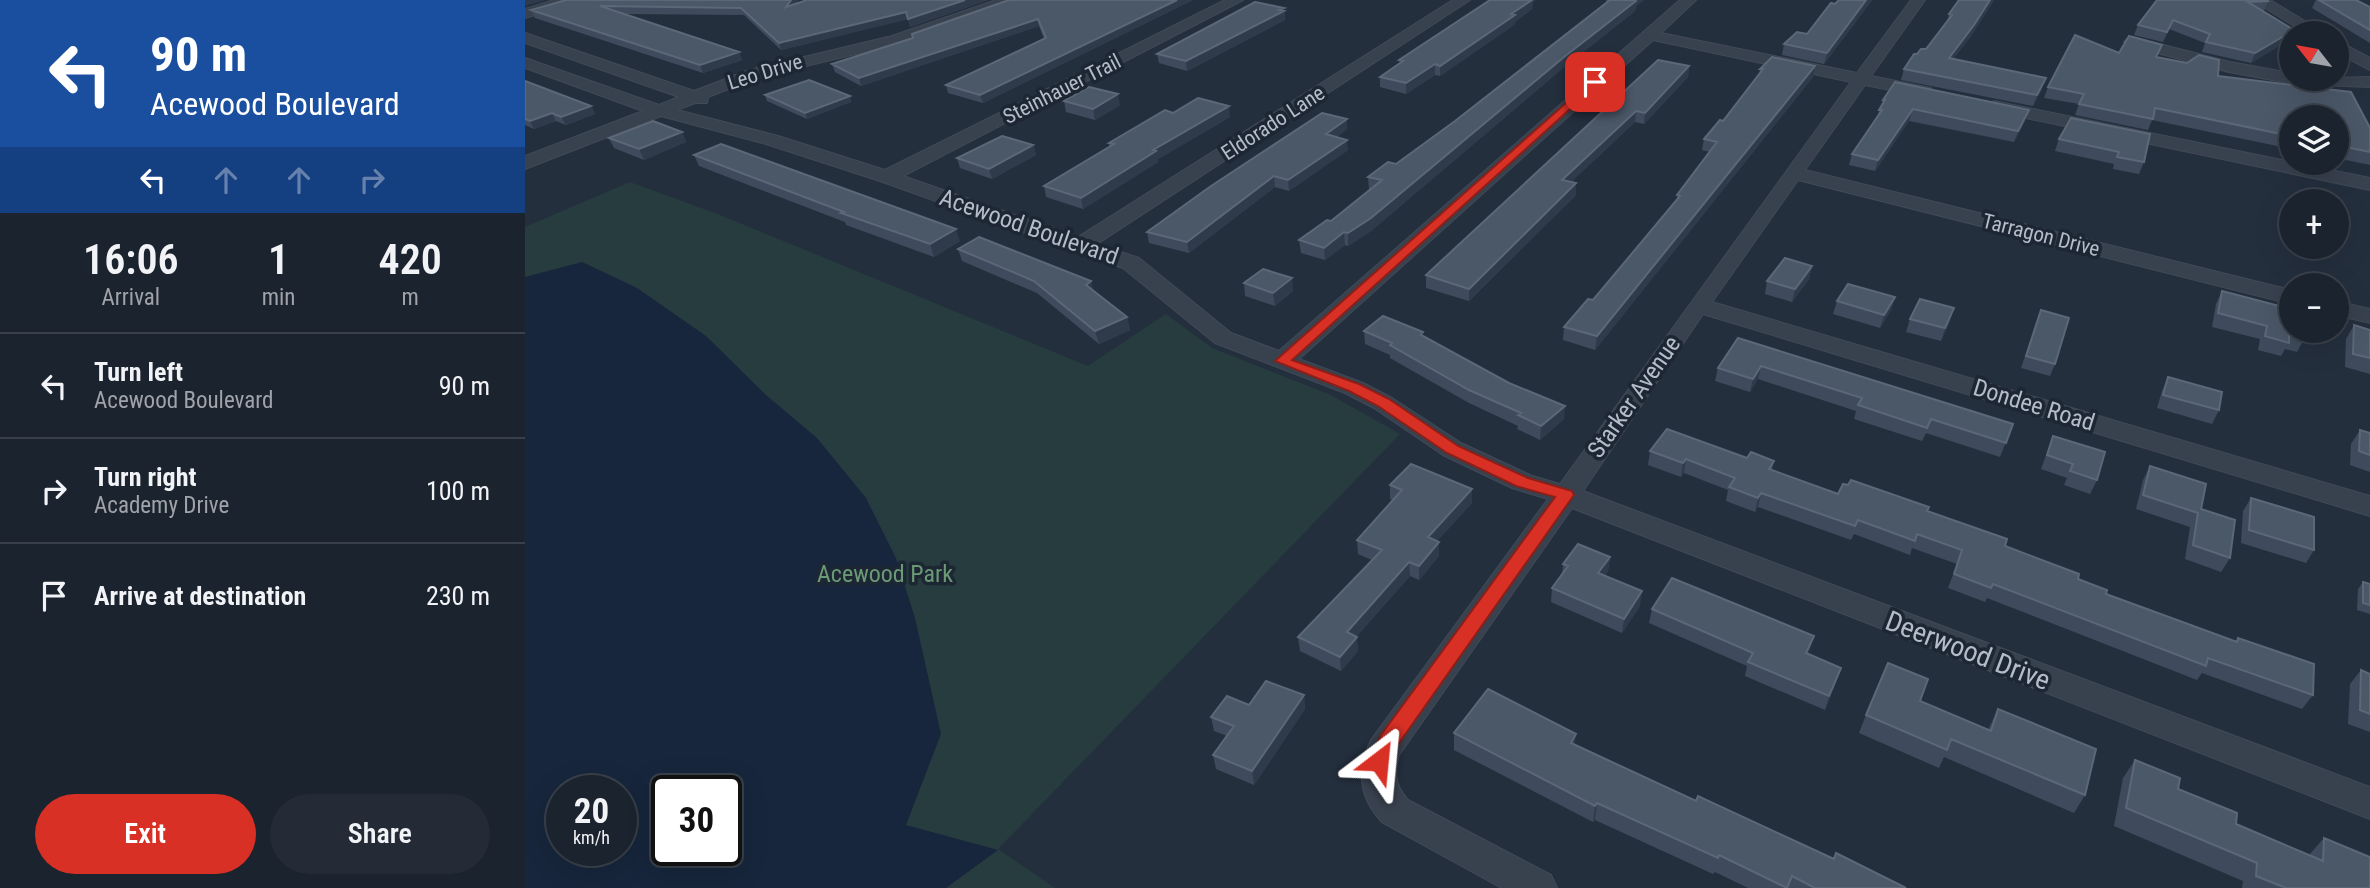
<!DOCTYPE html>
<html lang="en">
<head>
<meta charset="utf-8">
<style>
	:root { --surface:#1b232e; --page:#242b36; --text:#f1f3f6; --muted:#a0a4aa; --line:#39404a; --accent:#d93025 }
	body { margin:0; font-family:"Roboto Condensed",sans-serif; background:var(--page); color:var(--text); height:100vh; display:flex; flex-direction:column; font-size:26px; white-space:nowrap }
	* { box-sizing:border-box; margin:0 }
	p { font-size:23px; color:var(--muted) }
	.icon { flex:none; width:38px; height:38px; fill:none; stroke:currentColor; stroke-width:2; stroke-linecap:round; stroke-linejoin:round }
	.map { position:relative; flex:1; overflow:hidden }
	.details { display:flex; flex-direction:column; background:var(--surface); width:525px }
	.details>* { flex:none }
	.banner { background:#1a4fa0; color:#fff; overflow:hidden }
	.needle { width:46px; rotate:301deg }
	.tools { position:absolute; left:1754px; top:21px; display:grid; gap:14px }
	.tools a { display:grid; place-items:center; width:70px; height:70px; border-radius:50%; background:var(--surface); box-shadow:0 7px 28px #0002,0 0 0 2px var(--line); font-size:35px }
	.speed { position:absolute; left:21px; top:775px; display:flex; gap:14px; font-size:35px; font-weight:700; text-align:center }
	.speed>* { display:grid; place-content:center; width:91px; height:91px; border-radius:50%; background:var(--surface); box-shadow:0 7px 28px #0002,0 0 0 2px var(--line); line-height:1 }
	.speed small { font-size:18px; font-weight:400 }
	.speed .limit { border:4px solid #111; border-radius:10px; background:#fff; color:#111 }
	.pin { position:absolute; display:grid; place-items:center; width:60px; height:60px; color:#fff; margin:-30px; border-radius:14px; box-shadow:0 4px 10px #0006 }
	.me { position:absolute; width:77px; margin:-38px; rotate:29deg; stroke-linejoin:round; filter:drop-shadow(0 0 5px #0008) }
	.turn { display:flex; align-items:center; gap:24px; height:147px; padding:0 35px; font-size:32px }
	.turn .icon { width:91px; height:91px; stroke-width:2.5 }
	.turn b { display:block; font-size:49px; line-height:60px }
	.lanes { display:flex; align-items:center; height:66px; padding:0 35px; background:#0003; justify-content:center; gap:35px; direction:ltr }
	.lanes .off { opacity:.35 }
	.eta { display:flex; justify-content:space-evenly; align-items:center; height:119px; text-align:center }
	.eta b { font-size:42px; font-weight:600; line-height:49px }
	.cta { display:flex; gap:14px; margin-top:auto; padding:14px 35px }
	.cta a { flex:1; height:80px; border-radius:42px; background:var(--accent); color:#fff; font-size:28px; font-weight:600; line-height:80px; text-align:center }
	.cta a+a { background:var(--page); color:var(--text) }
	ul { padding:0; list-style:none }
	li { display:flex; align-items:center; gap:21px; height:105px; padding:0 35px; border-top:2px solid var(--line) }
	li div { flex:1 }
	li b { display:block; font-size:26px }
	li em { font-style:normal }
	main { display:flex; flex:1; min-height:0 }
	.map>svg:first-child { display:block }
	.green { fill:#263c3f; fill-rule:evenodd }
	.water { fill:#17263c; fill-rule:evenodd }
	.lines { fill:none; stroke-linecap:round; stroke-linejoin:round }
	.minor-casing { stroke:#414a57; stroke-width:2 }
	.minor { fill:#38414e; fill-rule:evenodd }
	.wall { fill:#3f4b5c }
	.shaded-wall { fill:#2f3b4b }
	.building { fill:#4b5868; stroke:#5c6777; stroke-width:2 }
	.route { fill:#d93025; stroke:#8d1f18; stroke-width:2 }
	.labels { text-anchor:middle; stroke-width:7; stroke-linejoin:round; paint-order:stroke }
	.far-street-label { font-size:21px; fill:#b4bcc9; stroke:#1d2633 }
	.street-label { font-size:24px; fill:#b4bcc9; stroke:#1d2633 }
	.park-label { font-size:24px; fill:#6b9a76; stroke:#1d2633 }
	.near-street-label { font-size:28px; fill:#b4bcc9; stroke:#1d2633 }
</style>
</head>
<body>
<main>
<section class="details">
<div class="banner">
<div class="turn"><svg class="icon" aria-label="left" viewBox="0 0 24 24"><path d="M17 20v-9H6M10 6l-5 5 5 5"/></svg><div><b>90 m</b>Acewood Boulevard</div></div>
<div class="lanes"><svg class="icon" aria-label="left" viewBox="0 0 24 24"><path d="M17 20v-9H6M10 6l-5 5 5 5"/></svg><svg class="icon off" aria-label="ahead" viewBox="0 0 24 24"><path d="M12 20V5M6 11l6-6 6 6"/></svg><svg class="icon off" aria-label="ahead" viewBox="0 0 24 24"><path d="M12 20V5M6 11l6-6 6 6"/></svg><svg class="icon off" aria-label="right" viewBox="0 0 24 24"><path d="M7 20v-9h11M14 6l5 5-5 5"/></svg></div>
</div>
<div class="eta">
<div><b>16:06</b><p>Arrival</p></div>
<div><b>1</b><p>min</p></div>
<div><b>420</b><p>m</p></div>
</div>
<ul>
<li><svg class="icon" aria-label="left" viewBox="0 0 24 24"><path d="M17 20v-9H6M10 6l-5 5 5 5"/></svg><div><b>Turn left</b><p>Acewood Boulevard</p></div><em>90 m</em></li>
<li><svg class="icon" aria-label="right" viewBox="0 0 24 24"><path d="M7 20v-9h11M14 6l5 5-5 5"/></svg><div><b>Turn right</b><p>Academy Drive</p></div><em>100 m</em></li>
<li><svg class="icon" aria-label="arrive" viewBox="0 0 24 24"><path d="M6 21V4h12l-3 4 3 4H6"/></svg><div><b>Arrive at destination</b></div><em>230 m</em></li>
</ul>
<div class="cta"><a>Exit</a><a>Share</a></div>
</section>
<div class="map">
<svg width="1845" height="888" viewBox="0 0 1845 888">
	<rect width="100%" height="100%" fill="#242f3e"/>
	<path class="green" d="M105,182L190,213L563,366L641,314L687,348L806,395L875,434L473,849L530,888H0V227ZM37,791H96V850H37ZM142,791H201V850H142Z"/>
	<path class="water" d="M57,262L112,288L181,336L241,395L292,438L341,498L371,558L390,618L416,734L381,825L473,850L421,888H0V277ZM37,791H96V850H37ZM142,791H201V850H142Z"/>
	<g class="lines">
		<g class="minor-casing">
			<path id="minor" d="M29,0H51L49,3L0,18V9Z
				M471,0H492L490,3L377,43L235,77L183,97L182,103H170L152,110L253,136L360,170L700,0H718L378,176L553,237L928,0H945L572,244L614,258L706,333L754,351L1155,0H1171L1136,33L1332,73L1386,0H1400L1346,76L1406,88L1408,92L1406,96L1400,97L1340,85L1280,170L1766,290V304L1273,180L1187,302L1845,496V516L1178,314L1058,491L1845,787V819L1047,508L874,755C869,773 870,786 883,800L1026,875L1032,888H977L857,822C834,798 831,769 846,740L1023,499L987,488L918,455L849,408L820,393L690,343L598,268L355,181L241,144L136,116L0,169V156L118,111L0,68V58L134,105L154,97L0,43V33L169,91L224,70L367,36ZM1128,40L1326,82L1035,484L1007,476L936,443L867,398L838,383L774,359Z
				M1727,0H1745L1800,33H1781Z
				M1607,37L1705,62L1766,73V79L1845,77V87L1769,84L1704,72L1602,45L1599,42L1602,39Z
				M1811,40L1845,58V70L1811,52Z
				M1469,101L1845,178V190L1463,110L1460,106Z
				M1811,301L1845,309V323L1811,315Z"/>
		</g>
		<use href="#minor" class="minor"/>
	</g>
	<path class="wall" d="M41,0H273L270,4L282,0H463L385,27L383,19L256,50L219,15L97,14L214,52L217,60L178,73L10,18L6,10Z
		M484,0H668L458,103L423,93L421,85L519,39L514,26L336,86L310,72L307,64L388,38Z
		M1081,0H1119L1111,6L1110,11L1038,68L846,231L823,246L820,245L800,260L776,253L774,240L806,221L846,189H844L843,177L871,164L930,121L1081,3Z
		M1314,0H1347L1299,64L1257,55L1259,44L1282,34Z
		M1434,0H1469L1446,36L1428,59L1517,89L1508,106L1376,80L1379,69L1392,54L1401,49L1422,21L1424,14Z
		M1632,0L1743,1L1739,11H1737L1764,40L1726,63L1677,52L1680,43L1644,29L1638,42L1609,35L1613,25Z
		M1791,0H1831L1845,7V43L1787,8Z
		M1008,2L1007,9L990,22L989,25L915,76L910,75L881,94L855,87V77L875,63L874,60Z
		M759,8L760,20L662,71L634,63L632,54Z
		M1594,53L1632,57L1693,76L1845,128V165L1811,158V117H1766V149L1627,120L1623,130L1550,115L1554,104L1519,98L1523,87Z
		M1164,66L1163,77L1119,124L1110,122L1046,182L1051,183V195L944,301L901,288V275Z
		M1235,69L1288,77L1070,350L1038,340L1039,327L1068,300L1152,200V195L1185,152L1177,150L1179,139L1198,121L1234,75Z
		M0,81L66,106L70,114L41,125L31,121L9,129L0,125Z
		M240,95L325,96L326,102L282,119L242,101Z
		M1358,100L1500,121L1489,142L1384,121L1350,171L1324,165L1327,154L1352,117Z
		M539,101L595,105L570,120L541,112Z
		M648,113L705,117L633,159V162L558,209L521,197L519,186L584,147V143Z
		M1546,118L1619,162L1614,174L1588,169L1589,164L1530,151L1534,139Z
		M822,119V129L812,137L823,150L764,191L750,187L664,253L624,243L622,232Z
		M157,132L161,142L119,160L89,148L84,138Z
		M508,145L511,155L467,179L435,168L432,158Z
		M169,155L435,241L409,257L321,225L320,222L174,166Z
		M433,249L566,281L568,290L602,317L605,330L574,344L512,293L437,261Z
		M1287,266L1284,279L1267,302L1240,294L1242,281Z
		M719,283L768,291L750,306L720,296Z
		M1697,291L1779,339L1772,352L1760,349L1756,356L1733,350L1735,339L1687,327L1691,304Z
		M1370,297L1366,310L1355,328L1308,314L1312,301Z
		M1516,310L1530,364L1525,376L1496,368Z
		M1385,319L1425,321L1416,341L1381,332Z
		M1829,325L1845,330V374L1820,367L1821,339Z
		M839,331L899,336L1039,419L1015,440L992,429L993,426L944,403L865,358V355L840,344Z
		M1213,338L1488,424L1475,457L1401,433L1397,441L1329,419L1331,411L1233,379L1225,392L1190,381L1193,368Z
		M1643,377L1694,410L1687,424L1632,408L1637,391Z
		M1835,430L1845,433V472L1825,465L1826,444Z
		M1528,436L1572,480L1565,494L1539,485L1542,478L1516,469Z
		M1125,451L1249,461L1247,470L1313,494L1403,512L1553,579L1581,594L1710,642L1713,638L1788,695L1777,709L1677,673L1672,680L1462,598L1460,602L1423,588L1432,564L1387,548L1385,555L1329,534L1326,540L1233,507L1230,512L1201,501L1203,490L1159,473L1156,477L1123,465Z
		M1625,466L1676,509L1705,558L1696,572L1660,559L1665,527L1611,509L1618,480Z
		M865,485L947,503L912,541L914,542V556L894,580L885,576L831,637L833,651L816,671L775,651L773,637L847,560L833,554L832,540L868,500L865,499Z
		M1726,498L1789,550L1781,563L1716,543L1718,511Z
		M1085,557L1083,571L1080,576L1115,606L1097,633L1026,602L1027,588L1037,575L1038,564Z
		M1838,582L1845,584V614L1832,610L1833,589Z
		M1127,609L1289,636L1283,654L1311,682L1300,710L1220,676L1222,666L1124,623Z
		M1836,670L1845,674V732L1823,724L1825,684Z
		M779,695L780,709L729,785L691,769L688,755L702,736L689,731L686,717L724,705Z
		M1395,701L1463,730L1473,709L1560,795L1549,813L1419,757L1414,768L1334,733L1341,715Z
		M929,733L1050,745L1171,801L1309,859L1381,888H1223L1190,872L1188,874L1070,820L1068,822L929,750Z
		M1610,760L1653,789L1711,824L1784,855L1799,838L1845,888H1717L1718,881L1589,826L1598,778Z"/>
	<path class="shaded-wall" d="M0,0H20L0,6Z
		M266,0H273L264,15L261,7Z
		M440,0H463L385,27L383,19Z
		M652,0H668L458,103L455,95Z
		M1000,0H1011L1008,2L1007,9L990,22L989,25L915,76V66L986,14Z
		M1109,0H1119L1111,6L1110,11L1038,68L846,231L823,246V233Z
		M1341,0H1347L1299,64L1302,53Z
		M1465,0H1469L1446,36L1421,69L1424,58Z
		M759,8L760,20L662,71L661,61Z
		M381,12L383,19L256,50L254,43Z
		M513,19L514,26L336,86L334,78Z
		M1769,30L1767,33H1766L1764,40L1726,63L1730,53Z
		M214,52L217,60L178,73L175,65Z
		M910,64V75L881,94V83Z
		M1164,66L1163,77L1119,124L1120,113Z
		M1290,66L1288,77L1070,350L1072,336Z
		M1521,78L1517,89L1508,106L1512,95Z
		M593,94L595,105L570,120L568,109Z
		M325,96L326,102L282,119L280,113Z
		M66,106L70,114L41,125L36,117Z
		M704,106L705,117L633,159V162L558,209L556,198L628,150Z
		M1388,109L1384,121L1350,171L1353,160Z
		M1504,110L1500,121L1489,142L1493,131Z
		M1111,111L1110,122L1037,191V180Z
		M27,113L31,121L9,129L5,121Z
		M822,119V129L802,144L801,134Z
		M157,132L161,142L119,160L114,149Z
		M822,140L823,150L764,191L763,180Z
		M508,145L511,155L467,179L464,169Z
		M749,176L750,187L664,253L662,242Z
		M1051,183V195L944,301V289Z
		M431,229L435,241L409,257L405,244Z
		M819,232L820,245L800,260L799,248Z
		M1287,266L1284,279L1267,302L1270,289Z
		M767,278L768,291L750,306L748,293Z
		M566,281L569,294L561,285Z
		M1370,297L1366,310L1355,328L1359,315Z
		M1429,308L1425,321L1416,341L1420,328Z
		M602,317L605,330L574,344L570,331Z
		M1236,366L1233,379L1225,392L1228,379Z
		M1040,406L1039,419L1015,440L1016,426Z
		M1161,459L1159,473L1156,477L1158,463Z
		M947,489V503L903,551V537Z
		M1236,493L1233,507L1230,512L1233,498Z
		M914,542V556L894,580V566Z
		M1085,557L1083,571L1072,588L1073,573Z
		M884,562L885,576L823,646L822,632Z
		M1117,591L1115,606L1097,633L1099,619Z
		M1289,636L1285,650L1277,667L1281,653Z
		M832,637L833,651L816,671L815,657Z
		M1316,668L1311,682L1300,710L1304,696Z
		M779,695L780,709L729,785L727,771Z
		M1051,734L1049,751L1046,743Z
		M1072,803L1070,820L1068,822L1070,806Z"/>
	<path class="building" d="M41,0H266L261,7L282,0H440L383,19L381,12L254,43L216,8L75,6L214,52L175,65L6,10Z
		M484,0H652L455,95L421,85L521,38L513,19L334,78L307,64L388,38L387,34Z
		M965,0H1007L986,14L990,15L915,66L910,64L881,83L855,77L878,61L874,60Z
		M1085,0H1110L1111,1L1039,57L846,218L823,233L819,232L799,248L774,240L802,220L806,221L857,180L843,177L863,162L871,164L930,121Z
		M1314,0H1341L1302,53L1259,44L1272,32L1282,34L1306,3L1310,4Z
		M1434,0H1465L1449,25L1424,58L1521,78L1512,95L1379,69L1389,54H1392L1396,49H1401L1427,15L1424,14Z
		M1632,0H1742L1743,1L1723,2L1769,30L1730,53L1681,42L1685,34L1648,20L1642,32L1613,25Z
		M1794,0H1831L1845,7V30Z
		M730,2L759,8L754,10L759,11L661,61L632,54Z
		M1550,35L1594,53L1604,36L1637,45L1631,57L1662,63L1674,55L1694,60L1693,76L1826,92L1845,128V152L1811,145V117H1766V136L1630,108L1628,119L1554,104L1559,94L1523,87Z
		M1247,57L1290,66L1072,336L1039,327L1063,299L1068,300L1155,196L1152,195L1192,142L1179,139L1195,120L1198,121L1238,69H1235Z
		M1133,60L1164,66L1120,113L1111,111L1037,180L1051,183L944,289L901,275Z
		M284,80L325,96L280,113L240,95Z
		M0,81L66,106L36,117L27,113L5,121L0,119Z
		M1370,82L1504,110L1493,131L1388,109L1353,160L1327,154L1357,110H1354L1360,100H1358Z
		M564,87L593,94L568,109L539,101Z
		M673,98L704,106L628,150L631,151L556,198L519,186L589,144L584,143L640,110L648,113Z
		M797,113L822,119L801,134L822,140L763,180L749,176L662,242L622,232L686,186Z
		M1546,118L1625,134L1619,162L1592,157L1594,152L1534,139Z
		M128,121L157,132L114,149L84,138Z
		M477,136L508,145L464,169L432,158Z
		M196,144L431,229L405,244L316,213L319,212L169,155Z
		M454,237L566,281L561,285L602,317L570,331L509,281L433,249Z
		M1260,258L1287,266L1270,289L1242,281Z
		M738,269L767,278L748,293L719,283Z
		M1323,284L1370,297L1359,315L1312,301Z
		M1697,291L1766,309V331H1780L1779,339L1764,335V343L1740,336L1742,326L1693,313Z
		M1395,299L1429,308L1420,328L1385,319Z
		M1516,310L1544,318L1530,364L1501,356Z
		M858,316L898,332L896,335L984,383L1040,406L1016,426L993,415L996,413L944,390L865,345L867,343L839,331Z
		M1829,325L1845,330V358L1828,354Z
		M1213,338L1488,424L1481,443L1406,419L1402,428L1333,405L1337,398L1236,366L1228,379L1193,368Z
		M1643,377L1697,392L1694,410L1638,395Z
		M1142,429L1222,458L1226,452L1249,461L1244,469L1313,494L1318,484L1323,485L1326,480L1404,507L1402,511L1482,539L1480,546L1554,574L1553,579L1582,590L1581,594L1712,642L1713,638L1789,664L1788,695L1683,658L1681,666L1468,584L1466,588L1429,574L1437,550L1392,534L1390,541L1333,520L1330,526L1236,493L1233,498L1204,487L1210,478L1161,459L1158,463L1125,451Z
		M1835,430L1845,433V455L1834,451Z
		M1528,436L1580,452L1572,480L1545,471L1548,464L1522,455Z
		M886,464L947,489L903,537L914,542L894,566L884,562L822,632L832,637L815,657L773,637L857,550L832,540L877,490L865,485Z
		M1625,466L1681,484L1676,509L1710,520L1705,558L1668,545L1673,513L1618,495Z
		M1726,498L1789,517V550L1724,530Z
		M1053,544L1085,557L1073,573L1117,591L1099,619L1027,588L1043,566L1038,564Z
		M1147,578L1289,636L1281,653L1316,668L1304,696L1223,662L1228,653L1127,609Z
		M1838,582L1845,584V605L1838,603Z
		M1363,663L1403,679L1395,701L1466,731L1473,709L1571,749L1560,795L1426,739L1422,750L1341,715Z
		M1836,670L1845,674V714L1835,710Z
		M741,681L779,695L727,771L688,755L709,726L686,717L702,696L724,705Z
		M963,689L1051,734L1046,743L1171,801L1173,796L1309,859L1311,853L1381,888H1290L1267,876L1262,888L1194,855L1193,858L1072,803L1070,806L929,733Z
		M1610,760L1655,778L1653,789L1712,813L1711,824L1798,861L1799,838L1845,857V888H1761L1731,876L1732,863L1601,808Z"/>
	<path class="route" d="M1067,80L1075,82L767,360L834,384L864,399L933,446L1003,478L1047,491L1049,495L872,746L862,767L854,769L847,767L844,761L856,735L1030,497L991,486L922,453L853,406L824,391L750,361Z"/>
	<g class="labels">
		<g class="far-street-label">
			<text transform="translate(240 72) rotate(-17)" y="7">Leo Drive</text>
			<text transform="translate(537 89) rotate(-27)" y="7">Steinhauer Trail</text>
			<text transform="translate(748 123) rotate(-33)" y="7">Eldorado Lane</text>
			<text transform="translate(1516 235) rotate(14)" y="7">Tarragon Drive</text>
		</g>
		<g class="street-label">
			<text transform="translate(504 227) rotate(19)" y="8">Acewood Boulevard</text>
			<text transform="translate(1109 397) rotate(-55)" y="8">Starker Avenue</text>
			<text transform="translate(1509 405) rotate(17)" y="8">Dondee Road</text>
		</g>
		<g class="park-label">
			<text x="360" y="582">Acewood Park</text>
		</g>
		<g class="near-street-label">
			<text transform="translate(1443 650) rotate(21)" y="10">Deerwood Drive</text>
		</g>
	</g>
</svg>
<div class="tools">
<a><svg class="needle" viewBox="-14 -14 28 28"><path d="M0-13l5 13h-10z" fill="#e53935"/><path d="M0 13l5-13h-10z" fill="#a0a4aa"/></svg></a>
<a><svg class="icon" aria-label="layers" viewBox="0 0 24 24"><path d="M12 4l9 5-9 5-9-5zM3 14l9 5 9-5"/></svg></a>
<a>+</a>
<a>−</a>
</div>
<div class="speed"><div>20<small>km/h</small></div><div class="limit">30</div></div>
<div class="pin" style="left:1070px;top:82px;background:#d93025"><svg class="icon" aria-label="arrive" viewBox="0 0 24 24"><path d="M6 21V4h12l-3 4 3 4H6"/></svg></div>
<svg class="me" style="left:854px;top:761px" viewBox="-20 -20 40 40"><path d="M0-17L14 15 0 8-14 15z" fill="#d93025" stroke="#fff" stroke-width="4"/></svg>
</div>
</main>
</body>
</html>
